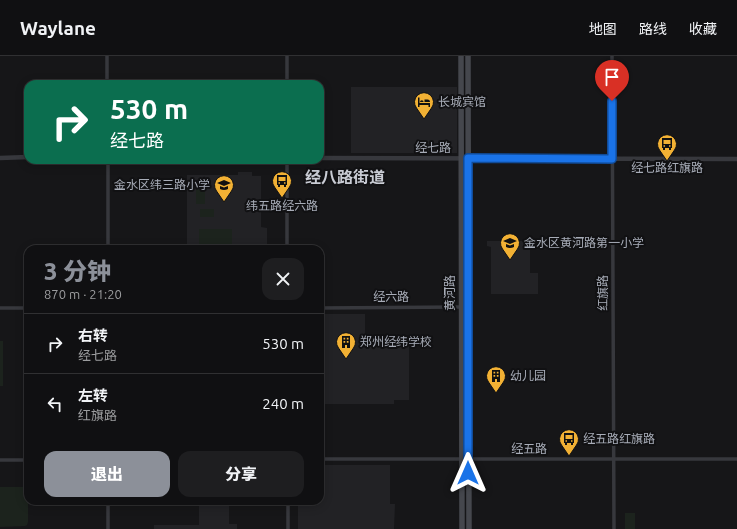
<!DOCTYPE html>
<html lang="zh">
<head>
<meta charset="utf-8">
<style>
	:root { --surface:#101012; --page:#1e1e20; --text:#f1f3f6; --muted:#9c9d9f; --line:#303032; --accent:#8c9099 }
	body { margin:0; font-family:Ubuntu,"Noto Sans SC",sans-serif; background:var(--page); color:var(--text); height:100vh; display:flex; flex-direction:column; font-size:15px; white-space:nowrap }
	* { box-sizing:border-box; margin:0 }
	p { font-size:13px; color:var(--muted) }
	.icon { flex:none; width:22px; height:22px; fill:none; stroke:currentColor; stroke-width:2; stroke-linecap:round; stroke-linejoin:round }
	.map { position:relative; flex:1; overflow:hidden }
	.panel { position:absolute; left:24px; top:189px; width:300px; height:260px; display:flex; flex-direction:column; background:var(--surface); border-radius:12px; box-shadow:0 2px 10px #0003,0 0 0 1px var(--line) }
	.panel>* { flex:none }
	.banner { position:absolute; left:24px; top:24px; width:300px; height:84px; border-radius:12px; box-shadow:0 2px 10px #0003,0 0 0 1px var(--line); background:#0b6e4f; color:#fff; overflow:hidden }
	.pin { position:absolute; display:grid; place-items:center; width:34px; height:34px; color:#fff; margin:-41px -17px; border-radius:50% 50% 50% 0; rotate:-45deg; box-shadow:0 0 4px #0007 }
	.pin .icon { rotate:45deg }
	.me { position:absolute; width:44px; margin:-22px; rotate:0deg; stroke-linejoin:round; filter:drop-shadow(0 0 3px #0008) }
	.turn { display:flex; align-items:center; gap:14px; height:84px; padding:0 20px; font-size:18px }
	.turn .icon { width:52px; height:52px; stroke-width:2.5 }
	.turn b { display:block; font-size:28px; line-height:34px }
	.round { display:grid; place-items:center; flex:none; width:42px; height:42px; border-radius:12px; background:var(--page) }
	.headline { display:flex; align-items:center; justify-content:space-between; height:68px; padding:0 20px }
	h1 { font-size:24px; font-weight:800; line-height:30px; color:var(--accent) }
	.action { display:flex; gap:8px; margin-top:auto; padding:8px 20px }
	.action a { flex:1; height:46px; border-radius:12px; background:var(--accent); color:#fff; font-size:16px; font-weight:800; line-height:46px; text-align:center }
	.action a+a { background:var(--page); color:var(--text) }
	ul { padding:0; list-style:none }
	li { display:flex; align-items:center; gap:12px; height:60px; padding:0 20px; border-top:1px solid var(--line) }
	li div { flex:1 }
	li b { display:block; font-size:15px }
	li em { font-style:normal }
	header { display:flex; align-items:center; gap:24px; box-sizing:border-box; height:56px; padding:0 20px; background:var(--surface); border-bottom:1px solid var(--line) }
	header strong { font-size:19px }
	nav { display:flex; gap:22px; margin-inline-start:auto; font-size:14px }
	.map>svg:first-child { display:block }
	.built { fill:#222225 }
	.green { fill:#1c231d }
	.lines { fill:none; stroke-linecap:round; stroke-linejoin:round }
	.minor { stroke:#37383d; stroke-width:3.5 }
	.tertiary { stroke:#37383d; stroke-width:4.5 }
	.secondary { stroke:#45474d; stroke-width:5.5 }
	.route-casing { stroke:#114b97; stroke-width:10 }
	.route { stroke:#1a73e8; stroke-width:7 }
	.labels { text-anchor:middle; stroke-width:4; stroke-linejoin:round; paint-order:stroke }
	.poi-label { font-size:12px; fill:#a8adb8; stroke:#111113; text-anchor:start }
	.street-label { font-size:12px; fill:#a8adb8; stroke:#111113 }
	.district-label { font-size:16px; font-weight:bold; fill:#c9ccd4; stroke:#111113 }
</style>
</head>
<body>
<header>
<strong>Waylane</strong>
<nav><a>地图</a><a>路线</a><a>收藏</a></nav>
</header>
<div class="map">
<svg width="737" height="473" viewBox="0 0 737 473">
	<rect width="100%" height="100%" fill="#161618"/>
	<path class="built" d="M351,31H457V97H351Z
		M238,116H252V120H261V171L267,172V193H187V119H238Z
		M487,185H530V217H538V238H491V191L487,190Z
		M320,258H365V289H409V344H394V348H320Z
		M320,409H390V448H395L394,473H298V445H320Z
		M199,445H229V468H237V473H154V469H199Z"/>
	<path class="green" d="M196,132H205V148H196Z
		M200,153H214V161H200Z
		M199,173H232V191H199Z
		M0,285H3V330H0Z
		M0,431H28V466L27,469L25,470L0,471Z
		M625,457H635V473H625Z"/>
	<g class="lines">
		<path class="minor" d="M107,0V28
			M287,0V28
			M612,0L614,473
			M108,104V193
			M287,104V193
			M0,252H28
			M320,252L461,251
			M320,403H737
			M0,404H28
			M108,445V473
			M288,445V473"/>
		<path class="tertiary" d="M0,102L28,101
			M320,102L737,103"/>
		<path class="secondary" d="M461,0L462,473
			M468,0L469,473"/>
	</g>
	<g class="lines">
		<g class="route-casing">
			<path id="route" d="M468,417V102L612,103V45"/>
		</g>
		<use href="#route" class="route"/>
	</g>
	<defs>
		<g id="hotel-pin" transform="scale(1)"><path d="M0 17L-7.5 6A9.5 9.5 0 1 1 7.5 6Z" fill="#f2b134" stroke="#111113"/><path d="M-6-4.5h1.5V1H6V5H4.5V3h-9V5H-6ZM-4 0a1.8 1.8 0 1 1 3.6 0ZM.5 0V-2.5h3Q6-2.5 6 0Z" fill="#111"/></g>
		<g id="bus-pin" transform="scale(1)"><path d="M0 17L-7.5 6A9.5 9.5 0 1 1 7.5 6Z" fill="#f2b134" stroke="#111113"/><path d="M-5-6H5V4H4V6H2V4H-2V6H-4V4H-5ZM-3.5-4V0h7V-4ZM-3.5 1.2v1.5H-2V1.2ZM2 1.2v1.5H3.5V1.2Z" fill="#111"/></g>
		<g id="school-pin" transform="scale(1)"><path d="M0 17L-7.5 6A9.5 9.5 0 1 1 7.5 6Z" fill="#f2b134" stroke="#111113"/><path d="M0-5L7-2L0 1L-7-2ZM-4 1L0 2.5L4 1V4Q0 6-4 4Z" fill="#111"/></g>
		<g id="building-pin" transform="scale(1)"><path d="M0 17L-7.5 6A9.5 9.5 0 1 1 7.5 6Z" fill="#f2b134" stroke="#111113"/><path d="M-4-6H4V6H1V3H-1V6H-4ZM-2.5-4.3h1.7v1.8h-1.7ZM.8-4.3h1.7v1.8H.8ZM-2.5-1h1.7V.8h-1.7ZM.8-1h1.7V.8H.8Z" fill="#111"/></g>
	</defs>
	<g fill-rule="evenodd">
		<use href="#hotel-pin" x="424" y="46"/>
		<use href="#bus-pin" x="667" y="88"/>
		<use href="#bus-pin" x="282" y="125"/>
		<use href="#school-pin" x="224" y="129"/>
		<use href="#school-pin" x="510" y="187"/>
		<use href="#building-pin" x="346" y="286"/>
		<use href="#building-pin" x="496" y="320"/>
		<use href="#bus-pin" x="569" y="383"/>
	</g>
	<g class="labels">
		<g class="poi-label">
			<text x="438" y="50">长城宾馆</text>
			<text x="667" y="116" text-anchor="middle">经七路红旗路</text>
			<text x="210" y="133" text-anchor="end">金水区纬三路小学</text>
			<text x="282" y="154" text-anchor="middle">纬五路经六路</text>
			<text x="524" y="191">金水区黄河路第一小学</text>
			<text x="360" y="290">郑州经纬学校</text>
			<text x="510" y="324">幼儿园</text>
			<text x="583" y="387">经五路红旗路</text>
		</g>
		<g class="street-label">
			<text x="433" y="96">经七路</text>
			<text transform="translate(450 237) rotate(-90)" y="4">黄河路</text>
			<text transform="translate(603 237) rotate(-90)" y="4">红旗路</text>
			<text x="391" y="245">经六路</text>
			<text x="529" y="397">经五路</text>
		</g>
		<g class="district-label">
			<text x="345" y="127">经八路街道</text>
		</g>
	</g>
</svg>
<div class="pin" style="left:612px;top:45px;background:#d93025"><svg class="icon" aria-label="arrive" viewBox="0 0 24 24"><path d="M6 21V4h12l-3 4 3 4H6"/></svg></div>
<svg class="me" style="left:468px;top:417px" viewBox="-20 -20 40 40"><path d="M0-17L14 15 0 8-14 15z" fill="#1a73e8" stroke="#fff" stroke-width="4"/></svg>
<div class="banner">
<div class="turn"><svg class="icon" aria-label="right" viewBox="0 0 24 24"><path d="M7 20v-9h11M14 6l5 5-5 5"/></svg><div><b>530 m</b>经七路</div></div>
</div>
<section class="panel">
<div class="headline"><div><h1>3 分钟</h1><p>870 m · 21:20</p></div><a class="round"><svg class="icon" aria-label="close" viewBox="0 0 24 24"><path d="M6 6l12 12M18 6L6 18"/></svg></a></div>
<ul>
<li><svg class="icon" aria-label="right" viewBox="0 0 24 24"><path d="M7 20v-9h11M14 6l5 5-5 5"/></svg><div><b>右转</b><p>经七路</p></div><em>530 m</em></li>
<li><svg class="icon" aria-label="left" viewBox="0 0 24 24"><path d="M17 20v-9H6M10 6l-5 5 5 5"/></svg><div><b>左转</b><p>红旗路</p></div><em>240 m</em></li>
</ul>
<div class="action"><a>退出</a><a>分享</a></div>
</section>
</div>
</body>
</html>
